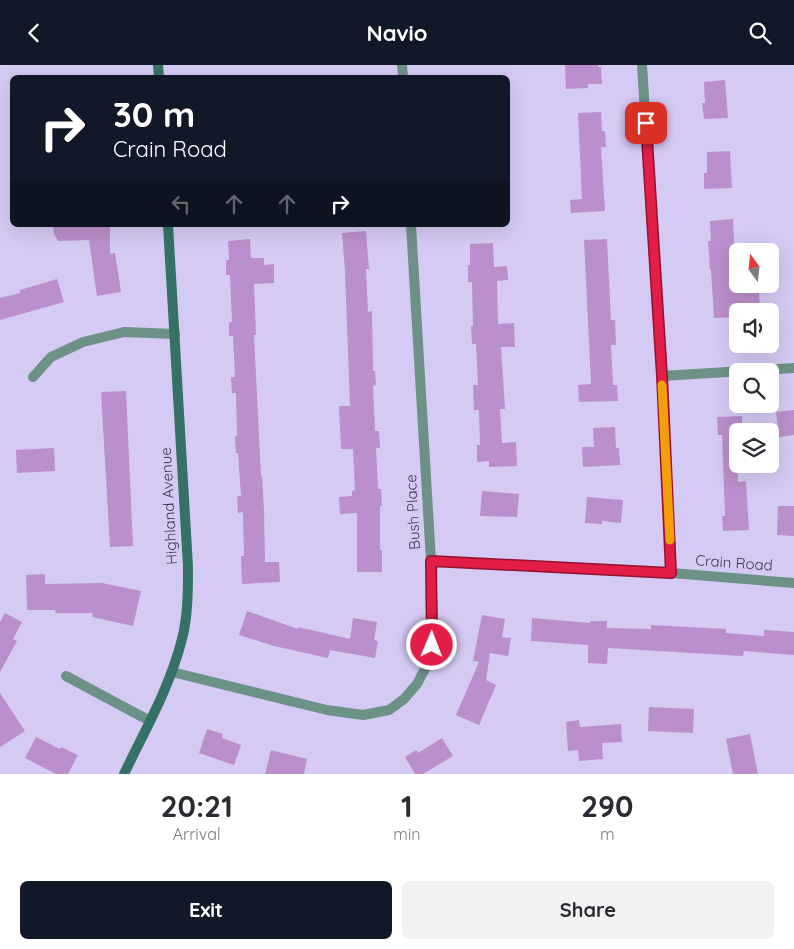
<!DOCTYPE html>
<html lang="en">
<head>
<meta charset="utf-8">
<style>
	:root { --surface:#fff; --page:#f2f2f3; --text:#2b2b33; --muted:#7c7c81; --accent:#111827 }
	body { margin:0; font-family:Quicksand,sans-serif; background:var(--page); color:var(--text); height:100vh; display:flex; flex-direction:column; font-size:19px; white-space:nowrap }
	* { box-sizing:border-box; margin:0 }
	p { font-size:16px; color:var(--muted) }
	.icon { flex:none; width:28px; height:28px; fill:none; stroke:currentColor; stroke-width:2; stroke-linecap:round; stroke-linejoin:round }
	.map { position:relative; height:709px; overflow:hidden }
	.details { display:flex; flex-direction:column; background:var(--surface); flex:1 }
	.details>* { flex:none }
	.top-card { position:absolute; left:10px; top:10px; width:500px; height:152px; border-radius:8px; box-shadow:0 5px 20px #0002; background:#111827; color:#fff; overflow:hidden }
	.needle { width:32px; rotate:345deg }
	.controls { position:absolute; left:729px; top:178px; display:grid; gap:10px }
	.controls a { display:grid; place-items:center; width:50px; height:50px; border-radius:8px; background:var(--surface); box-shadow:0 5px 20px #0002; font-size:25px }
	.pin { position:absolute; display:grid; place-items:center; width:42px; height:42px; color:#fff; margin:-21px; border-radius:10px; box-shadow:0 2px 8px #0006 }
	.me { position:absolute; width:55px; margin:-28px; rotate:1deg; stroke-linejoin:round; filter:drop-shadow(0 0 4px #0008) }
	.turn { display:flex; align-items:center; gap:18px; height:105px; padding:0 20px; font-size:22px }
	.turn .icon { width:65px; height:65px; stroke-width:2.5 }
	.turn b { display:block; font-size:35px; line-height:42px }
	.lanes { display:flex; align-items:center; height:48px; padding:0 20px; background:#0003; justify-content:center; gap:25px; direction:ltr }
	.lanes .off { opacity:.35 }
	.eta { display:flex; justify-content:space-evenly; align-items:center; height:85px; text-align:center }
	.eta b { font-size:30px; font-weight:700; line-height:35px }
	.action { display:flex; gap:10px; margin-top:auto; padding:10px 20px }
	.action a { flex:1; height:58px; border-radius:8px; background:var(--accent); color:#fff; font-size:20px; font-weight:700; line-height:58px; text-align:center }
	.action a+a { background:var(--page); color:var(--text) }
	header { display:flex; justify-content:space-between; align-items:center; height:65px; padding:0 20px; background:var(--accent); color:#fff; font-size:22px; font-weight:700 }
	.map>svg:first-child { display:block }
	.building { fill:#bb8fcb }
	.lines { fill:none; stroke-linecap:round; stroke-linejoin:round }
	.street { stroke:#6c9288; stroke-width:10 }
	.secondary { stroke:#357265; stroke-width:10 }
	.route-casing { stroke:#92132f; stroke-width:12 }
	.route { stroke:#e11d48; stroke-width:9 }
	.slow { stroke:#f59e0b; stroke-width:9 }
	.labels { text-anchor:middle; stroke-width:4; stroke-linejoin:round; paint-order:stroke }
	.street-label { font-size:15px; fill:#3d3551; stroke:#d5caf4 }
</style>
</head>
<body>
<header><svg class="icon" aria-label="back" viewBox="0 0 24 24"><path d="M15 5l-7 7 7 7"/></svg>Navio<svg class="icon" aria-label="search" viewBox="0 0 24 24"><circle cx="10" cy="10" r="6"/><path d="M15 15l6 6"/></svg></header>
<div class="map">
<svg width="794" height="709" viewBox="0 0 794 709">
	<rect width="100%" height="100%" fill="#d5caf4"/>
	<path class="building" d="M565,0H598V2H601L602,19H588V23L566,24Z
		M725,15L728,53L704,54L702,38H705L704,17Z
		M601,47L602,66H605L606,82H601L605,146L571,148L570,135L582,134L578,48Z
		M730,86L732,123L704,124V108H707V87Z
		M733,154L737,228L759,227L760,246H738V252L714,253L711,205H710L708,176H711L710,156Z
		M53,160H110V189L115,188L121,227L97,231L89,175L58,176L54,169Z
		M366,166L369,204H366L368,247L372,246L373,306H375L376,320L373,321L375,366H379L380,383H376L378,424H381L382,441H380V485H382V507H357V448L340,449L339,432L352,431V426L355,425L353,384H341L339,341H350L345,206L342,168Z
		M250,174L251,193H264V200L274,199V218L254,219L256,270H254L261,411H262L264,446L265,497H279L280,517L242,519L241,491H244L243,447L238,448L237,431H241L238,388H236L235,371H237L236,328H232L231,312H235L233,271H229V257H232L230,210H226V195H229L228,176Z
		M607,174L611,255H615L616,280H611L613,320H617L618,336L579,337L578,320L591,319L584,175Z
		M493,178L494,202L507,201L508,215L497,216L498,259L514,258L515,282H501L505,344H500L502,378L516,377L517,401L489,402V396L477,397V380H480L479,345H474L473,320H478L476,279H472L471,261H473L472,217H468V200H470V179Z
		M57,214L64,237L0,255V233L20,228V225Z
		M126,326L133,481L110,482L101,327Z
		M794,345V370L779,372L776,347Z
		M742,351V366H738V417L746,416L749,465L723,466L722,451H725L722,370H718L717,352Z
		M615,362L616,383H619L620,400L583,402L582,382H594L593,363Z
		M54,383L55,406L17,408L16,385Z
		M482,426L519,429L517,452L480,451Z
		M587,432L623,435L621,458L602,456V459L585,458Z
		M778,441H794V471L777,470Z
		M45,509V519L102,518L141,526L133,561L92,552L93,548H56L55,545H27L26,510Z
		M247,546L298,564V562L350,574L353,553L377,557L374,575L378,576L375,593L330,585L328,593L274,581L239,570Z
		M5,548L22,557L13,574L17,576L0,607V557Z
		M482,550L505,554L502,572L511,573L508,591L490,588L486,615L496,620L479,660L456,650L479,597L473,596Z
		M532,553L590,558V556H607V563L651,564V560L726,564V568L764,571V565L794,567V590L744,586L743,591L608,583L607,599L588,598V580L531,576Z
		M0,628L25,666L0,682Z
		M649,642L694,644L693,668L648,666Z
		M579,655L580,662L621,659L622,677L602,678L603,694L579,696L578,685L568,686L566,657Z
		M207,664L223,669L222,673L241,680L234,700L199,688Z
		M750,669L758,709H733L726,674Z
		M36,672L60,684L61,682L78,690L68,709H56L25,693Z
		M442,673L453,691L423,709H415L405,692L416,685L418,688Z
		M271,685L307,694L304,709H265Z"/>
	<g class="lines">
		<path class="street" d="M402,0L403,12
			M642,0L662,311L671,508
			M662,311L794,303
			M33,312L51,292L83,277L124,267L175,269
			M431,496L671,508L794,518
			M172,607L327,645L363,650L389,645L404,634L417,619L427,600L432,580L433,559L431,496L411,160
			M66,611L150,656"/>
		<path class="secondary" d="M158,0L159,12
			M124,709C145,665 170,622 182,574C188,551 188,526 188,502L168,160"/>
	</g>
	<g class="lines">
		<g class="route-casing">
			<path id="route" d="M432,580L431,496L671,508L662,311L646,58"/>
		</g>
		<use href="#route" class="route"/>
		<path class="slow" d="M662,320L670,475"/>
	</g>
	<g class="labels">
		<g class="street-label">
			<text transform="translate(169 441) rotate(-93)" y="5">Highland Avenue</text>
			<text transform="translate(413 447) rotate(-93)" y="5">Bush Place</text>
			<text transform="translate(734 498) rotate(4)" y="5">Crain Road</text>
		</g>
	</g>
</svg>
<div class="controls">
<a><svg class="needle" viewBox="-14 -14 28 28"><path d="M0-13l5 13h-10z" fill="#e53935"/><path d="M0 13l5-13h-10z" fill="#7c7c81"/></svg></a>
<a><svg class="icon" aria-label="sound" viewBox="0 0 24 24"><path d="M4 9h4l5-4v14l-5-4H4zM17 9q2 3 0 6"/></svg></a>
<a><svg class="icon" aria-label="search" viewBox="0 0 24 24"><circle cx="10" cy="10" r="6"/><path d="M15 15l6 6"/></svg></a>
<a><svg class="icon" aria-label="layers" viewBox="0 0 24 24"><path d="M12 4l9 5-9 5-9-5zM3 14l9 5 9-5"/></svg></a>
</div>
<div class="pin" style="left:646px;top:58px;background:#d93025"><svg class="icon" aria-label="arrive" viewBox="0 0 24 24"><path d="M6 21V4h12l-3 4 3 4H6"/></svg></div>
<svg class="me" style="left:432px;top:580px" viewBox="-20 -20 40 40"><circle r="17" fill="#e11d48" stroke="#fff" stroke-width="3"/><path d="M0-11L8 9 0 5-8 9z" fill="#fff"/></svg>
<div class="top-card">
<div class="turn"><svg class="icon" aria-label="right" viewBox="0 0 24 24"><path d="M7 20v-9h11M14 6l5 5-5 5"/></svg><div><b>30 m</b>Crain Road</div></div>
<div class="lanes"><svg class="icon off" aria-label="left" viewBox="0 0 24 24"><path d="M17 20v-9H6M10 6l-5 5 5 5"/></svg><svg class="icon off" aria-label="ahead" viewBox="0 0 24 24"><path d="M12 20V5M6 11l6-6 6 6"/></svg><svg class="icon off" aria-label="ahead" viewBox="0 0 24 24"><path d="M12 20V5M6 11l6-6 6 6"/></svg><svg class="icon" aria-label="right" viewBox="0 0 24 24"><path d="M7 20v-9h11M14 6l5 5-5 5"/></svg></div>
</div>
</div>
<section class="details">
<div class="eta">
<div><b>20:21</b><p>Arrival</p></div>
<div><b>1</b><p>min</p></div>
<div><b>290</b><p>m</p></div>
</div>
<div class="action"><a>Exit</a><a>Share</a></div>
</section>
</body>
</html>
